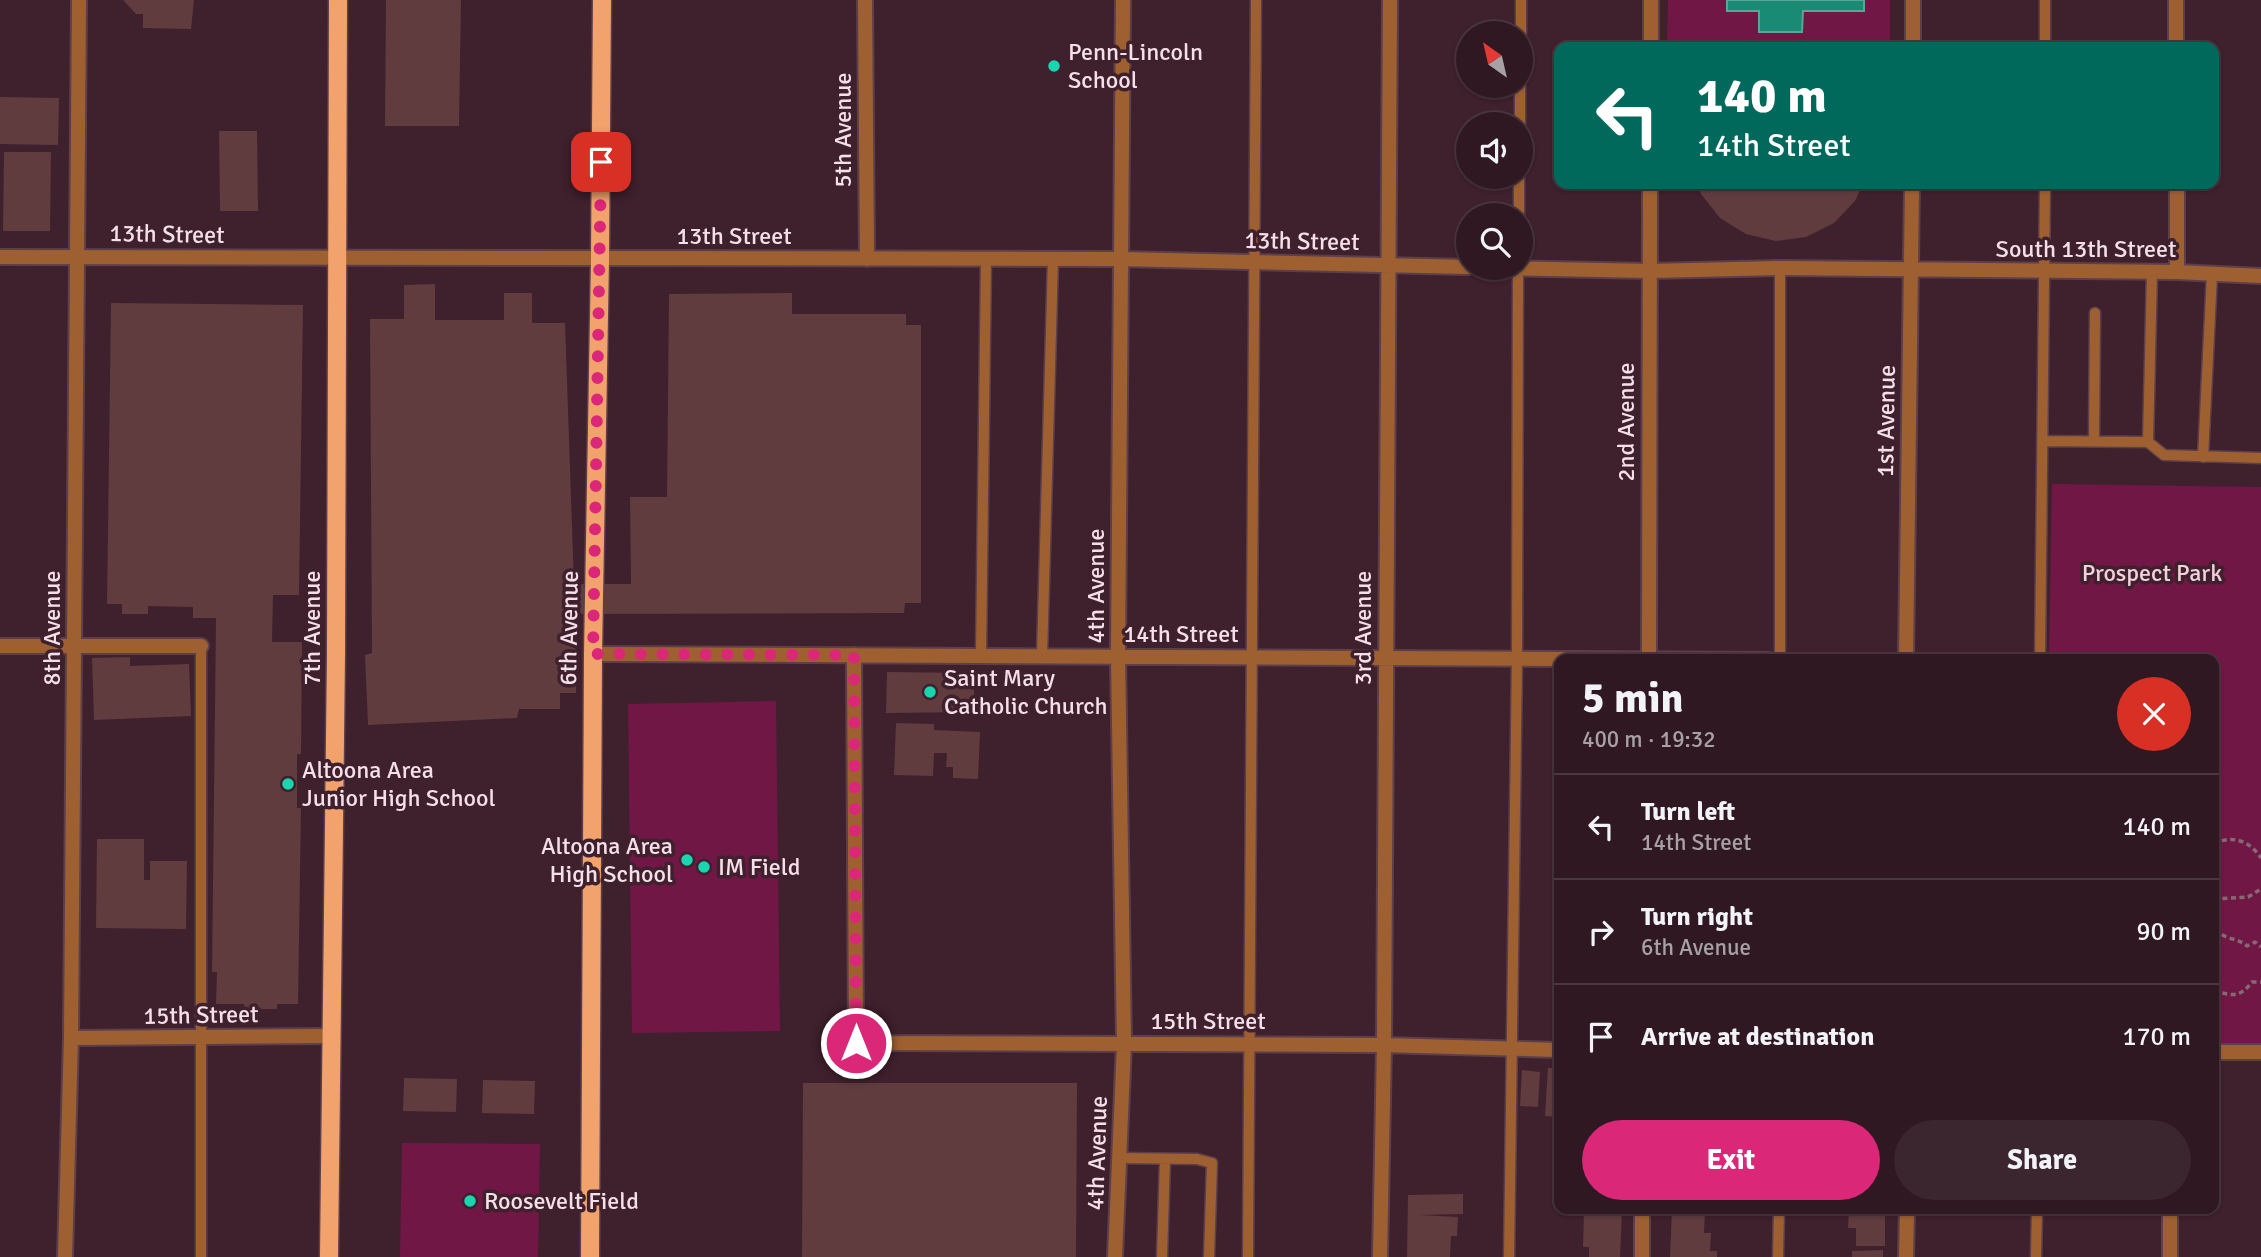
<!DOCTYPE html>
<html lang="en">
<head>
<meta charset="utf-8">
<style>
	:root { --surface:#2f1822; --page:#3b252f; --text:#f1f3f6; --muted:#a7a0a5; --line:#4a3740; --accent:#db2777 }
	body { margin:0; font-family:Signika,sans-serif; background:var(--page); color:var(--text); height:100vh; display:flex; flex-direction:column; font-size:26px; white-space:nowrap }
	* { box-sizing:border-box; margin:0 }
	p { font-size:23px; color:var(--muted) }
	.icon { flex:none; width:38px; height:38px; fill:none; stroke:currentColor; stroke-width:2; stroke-linecap:round; stroke-linejoin:round }
	.map { position:relative; flex:1; overflow:hidden }
	.side { position:absolute; left:1554px; top:654px; width:665px; height:560px; display:flex; flex-direction:column; background:var(--surface); border-radius:14px; box-shadow:0 2px 5px #0004,0 0 0 2px var(--line) }
	.side>* { flex:none }
	.top-card { position:absolute; left:1554px; top:42px; width:665px; height:147px; border-radius:14px; box-shadow:0 2px 5px #0004,0 0 0 2px var(--line); background:#00695c; color:#fff; overflow:hidden }
	.needle { width:46px; rotate:326deg }
	.buttons { position:absolute; left:1456px; top:21px; display:grid; gap:14px }
	.buttons a { display:grid; place-items:center; width:77px; height:77px; border-radius:50%; background:var(--surface); box-shadow:0 2px 5px #0004,0 0 0 2px var(--line); font-size:35px }
	.pin { position:absolute; display:grid; place-items:center; width:60px; height:60px; color:#fff; margin:-30px; border-radius:14px; box-shadow:0 4px 10px #0006 }
	.me { position:absolute; width:77px; margin:-38px; rotate:0deg; stroke-linejoin:round; filter:drop-shadow(0 0 5px #0008) }
	.turn { display:flex; align-items:center; gap:24px; height:147px; padding:0 28px; font-size:32px }
	.turn .icon { width:91px; height:91px; stroke-width:2.5 }
	.turn b { display:block; font-size:49px; line-height:60px }
	.round { display:grid; place-items:center; flex:none; width:74px; height:74px; border-radius:37px; background:var(--page) }
	.head { display:flex; align-items:center; justify-content:space-between; height:119px; padding:0 28px }
	h1 { font-size:42px; font-weight:800; line-height:52px }
	.button { display:flex; gap:14px; margin-top:auto; padding:14px 28px }
	.button a { flex:1; height:80px; border-radius:42px; background:var(--accent); color:#fff; font-size:28px; font-weight:800; line-height:80px; text-align:center }
	.button a+a { background:var(--page); color:var(--text) }
	ul { padding:0; list-style:none }
	li { display:flex; align-items:center; gap:21px; height:105px; padding:0 28px; border-top:2px solid var(--line) }
	li div { flex:1 }
	li b { display:block; font-size:26px }
	li em { font-style:normal }
	.map>svg:first-child { display:block }
	.green { fill:#711745 }
	.water { fill:#198a73; stroke:#5ba496; stroke-width:2 }
	.building { fill:#603c3f }
	.lines { fill:none; stroke-linecap:round; stroke-linejoin:round }
	.service-casing { stroke:#5c3f4b; stroke-width:13 }
	.minor-casing { stroke:#5c3f4b; stroke-width:18 }
	.tertiary-casing { stroke:#5c3f4b; stroke-width:18 }
	.primary-casing { stroke:#5c3f4b; stroke-width:21 }
	.path { stroke:#856975; stroke-width:3.5; stroke-dasharray:5 3.5; stroke-linecap:butt }
	.service { stroke:#9f6031; stroke-width:10 }
	.minor { stroke:#9f6031; stroke-width:14 }
	.tertiary { stroke:#9f6031; stroke-width:14 }
	.primary { stroke:#f2a36d; stroke-width:18 }
	.route { stroke:#db2777; stroke-width:12; stroke-dasharray:0 21.6 }
	.poi-dot { fill:#1bd5b1; stroke:#3f202d; stroke-width:2.5 }
	.labels { text-anchor:middle; stroke-width:7; stroke-linejoin:round; paint-order:stroke }
	.poi-label { font-size:24px; fill:#f6e0e8; stroke:#3f202d; text-anchor:start }
	.street-label { font-size:24px; fill:#f6e0e8; stroke:#3f202d }
	.park-label { font-size:24px; fill:#f2d1dd; stroke:#3f202d }
</style>
</head>
<body>
<div class="map">
<svg width="2261" height="1257" viewBox="0 0 2261 1257">
	<rect width="100%" height="100%" fill="#3f202d"/>
	<path class="green" d="M1668,0H1890V47H1667Z
		M2052,484L2261,487V1046L2214,1045V660H2049Z
		M776,701L780,1031L632,1033L628,704Z
		M402,1143L540,1144L538,1257H400Z"/>
	<path class="water" d="M1727,0H1864V11H1803L1802,32H1759V11H1727Z"/>
	<path class="building" d="M123,0H194L191,29L143,28V14H136Z
		M386,0H461L459,126H385Z
		M0,97L59,98L58,145L0,144Z
		M219,131H257L258,211H220Z
		M4,152H51L50,231H3Z
		M1698,184H1863L1855,201L1834,223L1806,237L1776,241L1746,234L1720,218L1701,194Z
		M435,284V320H504V293H532V323H565L574,584H631L630,497H667L669,294L792,293V314H906V325H921V603H905L904,613L576,614V693H560V709H519L517,718L368,725L365,655L372,653L370,319H404V285Z
		M111,303L303,305L299,595H273L272,642H302L301,754H297V808H301L298,1004H277V1009H244V1004H216L217,972H212L216,618H193V607L148,606V614H122V604H107Z
		M130,657V666L189,664L191,716L94,720L92,658Z
		M887,672L973,673L975,712L886,713Z
		M896,723L934,724V730L980,732L978,779L953,778V767H946L947,753H934L933,776L894,775Z
		M97,839H144V880H150V861H187L186,929L96,928Z
		M1548,1068H1559V1117L1545,1116Z
		M1522,1070L1540,1072L1538,1107L1520,1106Z
		M404,1078L457,1079L456,1112L403,1111Z
		M483,1080L535,1081L534,1114L482,1113Z
		M803,1083H1077L1076,1257H802Z
		M1463,1194V1214L1419,1215L1458,1217L1457,1236H1451L1450,1257H1407L1408,1195Z
		M1584,1209H1622L1620,1257H1589V1247H1583Z
		M1672,1209H1705L1704,1233H1711L1710,1251H1717V1257H1670Z
		M1849,1209H1885V1246H1856V1228H1848Z
		M1883,1250V1257H1852V1251Z"/>
	<g class="lines">
		<g class="service-casing">
			<path id="service" d="M2045,0V47
				M1521,33V0
				M1520,124V86
				M1519,215V177
				M1780,268V660
				M2043,441L2148,442L2164,455L2261,458
				M2094,441L2095,313
				M2148,442L2152,272
				M2203,457L2212,274
				M201,646V1257
				M981,656L986,259
				M1042,656L1053,259
				M2040,660L2045,184
				M1119,1158L1197,1159L1212,1163L1209,1257
				M1162,1257L1165,1159
				M1248,1257L1256,0
				M1509,1257L1517,658L1518,268
				M1778,1257L1779,1209
				M2036,1257L2037,1209"/>
		</g>
		<g class="minor-casing">
			<path id="minor" d="M865,0L867,259
				M2176,0V47
				M1651,47V0
				M1913,47V0
				M0,257L1121,259L1468,267
				M1502,268L1650,271L1780,268L2177,272V184
				M0,646H201
				M593,654L1769,660
				M854,655L856,1043L1384,1045L1559,1050
				M1649,660L1650,184
				M1906,660L1912,184
				M71,1038L331,1036
				M2214,1052H2261
				M1115,1257L1124,1044L1118,656L1123,0
				M1380,1257L1384,1045L1390,0
				M1642,1257V1209
				M1906,1257L1907,1209
				M2170,1257V1209"/>
		</g>
		<g class="tertiary-casing">
			<path id="tertiary" d="M2177,272L2261,276
				M65,1257L71,1038L79,0"/>
		</g>
		<g class="primary-casing">
			<path id="primary" d="M329,1257L336,653L338,0
				M590,1257L593,654L600,259L602,0"/>
		</g>
		<path class="path" d="M2214,844C2232,834 2250,841 2261,858
			M2214,899L2248,897L2261,889
			M2214,934L2220,933C2228,940 2238,938 2247,946L2255,942L2261,947
			M2214,991C2232,995 2239,999 2252,982H2261"/>
		<use href="#service" class="service"/>
		<use href="#minor" class="minor"/>
		<use href="#tertiary" class="tertiary"/>
		<use href="#primary" class="primary"/>
	</g>
	<g class="lines">
		<path class="route" d="M601,162L593,654L854,655L856,1043"/>
	</g>
	<g class="poi-dot">
		<circle cx="1054" cy="66" r="7"/>
		<circle cx="930" cy="692" r="7"/>
		<circle cx="288" cy="784" r="7"/>
		<circle cx="687" cy="860" r="7"/>
		<circle cx="704" cy="867" r="7"/>
		<circle cx="470" cy="1201" r="7"/>
	</g>
	<g class="labels">
		<g class="poi-label">
			<text x="1068" y="60">Penn-Lincoln<tspan x="1068" dy="28">School</tspan></text>
			<text x="944" y="686">Saint Mary<tspan x="944" dy="28">Catholic Church</tspan></text>
			<text x="302" y="778">Altoona Area<tspan x="302" dy="28">Junior High School</tspan></text>
			<text x="673" y="854" text-anchor="end">Altoona Area<tspan x="673" dy="28">High School</tspan></text>
			<text x="718" y="875">IM Field</text>
			<text x="484" y="1209">Roosevelt Field</text>
		</g>
		<g class="street-label">
			<text transform="translate(843 130) rotate(-90)" y="8">5th Avenue</text>
			<text transform="translate(167 234) rotate(1)" y="8">13th Street</text>
			<text x="734" y="244">13th Street</text>
			<text transform="translate(1302 241) rotate(1)" y="8">13th Street</text>
			<text x="2086" y="257">South 13th Street</text>
			<text transform="translate(1886 421) rotate(-89)" y="8">1st Avenue</text>
			<text transform="translate(1626 422) rotate(-90)" y="8">2nd Avenue</text>
			<text transform="translate(1096 586) rotate(-90)" y="8">4th Avenue</text>
			<text transform="translate(52 628) rotate(-90)" y="8">8th Avenue</text>
			<text transform="translate(312 628) rotate(-90)" y="8">7th Avenue</text>
			<text transform="translate(569 628) rotate(-89)" y="8">6th Avenue</text>
			<text transform="translate(1363 628) rotate(-90)" y="8">3rd Avenue</text>
			<text x="1181" y="642">14th Street</text>
			<text transform="translate(201 1015) rotate(-1)" y="8">15th Street</text>
			<text x="1208" y="1029">15th Street</text>
			<text transform="translate(1097 1153) rotate(-88)" y="8">4th Avenue</text>
		</g>
		<g class="park-label">
			<text x="2152" y="581">Prospect Park</text>
		</g>
	</g>
</svg>
<div class="buttons">
<a><svg class="needle" viewBox="-14 -14 28 28"><path d="M0-13l5 13h-10z" fill="#e53935"/><path d="M0 13l5-13h-10z" fill="#a7a0a5"/></svg></a>
<a><svg class="icon" aria-label="sound" viewBox="0 0 24 24"><path d="M4 9h4l5-4v14l-5-4H4zM17 9q2 3 0 6"/></svg></a>
<a><svg class="icon" aria-label="search" viewBox="0 0 24 24"><circle cx="10" cy="10" r="6"/><path d="M15 15l6 6"/></svg></a>
</div>
<div class="pin" style="left:601px;top:162px;background:#d93025"><svg class="icon" aria-label="arrive" viewBox="0 0 24 24"><path d="M6 21V4h12l-3 4 3 4H6"/></svg></div>
<svg class="me" style="left:856px;top:1043px" viewBox="-20 -20 40 40"><circle r="17" fill="#db2777" stroke="#fff" stroke-width="3"/><path d="M0-11L8 9 0 5-8 9z" fill="#fff"/></svg>
<div class="top-card">
<div class="turn"><svg class="icon" aria-label="left" viewBox="0 0 24 24"><path d="M17 20v-9H6M10 6l-5 5 5 5"/></svg><div><b>140 m</b>14th Street</div></div>
</div>
<section class="side">
<div class="head"><div><h1>5 min</h1><p>400 m · 19:32</p></div><a class="round" style="background:#d93025;color:#fff"><svg class="icon" aria-label="close" viewBox="0 0 24 24"><path d="M6 6l12 12M18 6L6 18"/></svg></a></div>
<ul>
<li><svg class="icon" aria-label="left" viewBox="0 0 24 24"><path d="M17 20v-9H6M10 6l-5 5 5 5"/></svg><div><b>Turn left</b><p>14th Street</p></div><em>140 m</em></li>
<li><svg class="icon" aria-label="right" viewBox="0 0 24 24"><path d="M7 20v-9h11M14 6l5 5-5 5"/></svg><div><b>Turn right</b><p>6th Avenue</p></div><em>90 m</em></li>
<li><svg class="icon" aria-label="arrive" viewBox="0 0 24 24"><path d="M6 21V4h12l-3 4 3 4H6"/></svg><div><b>Arrive at destination</b></div><em>170 m</em></li>
</ul>
<div class="button"><a>Exit</a><a>Share</a></div>
</section>
</div>
</body>
</html>
